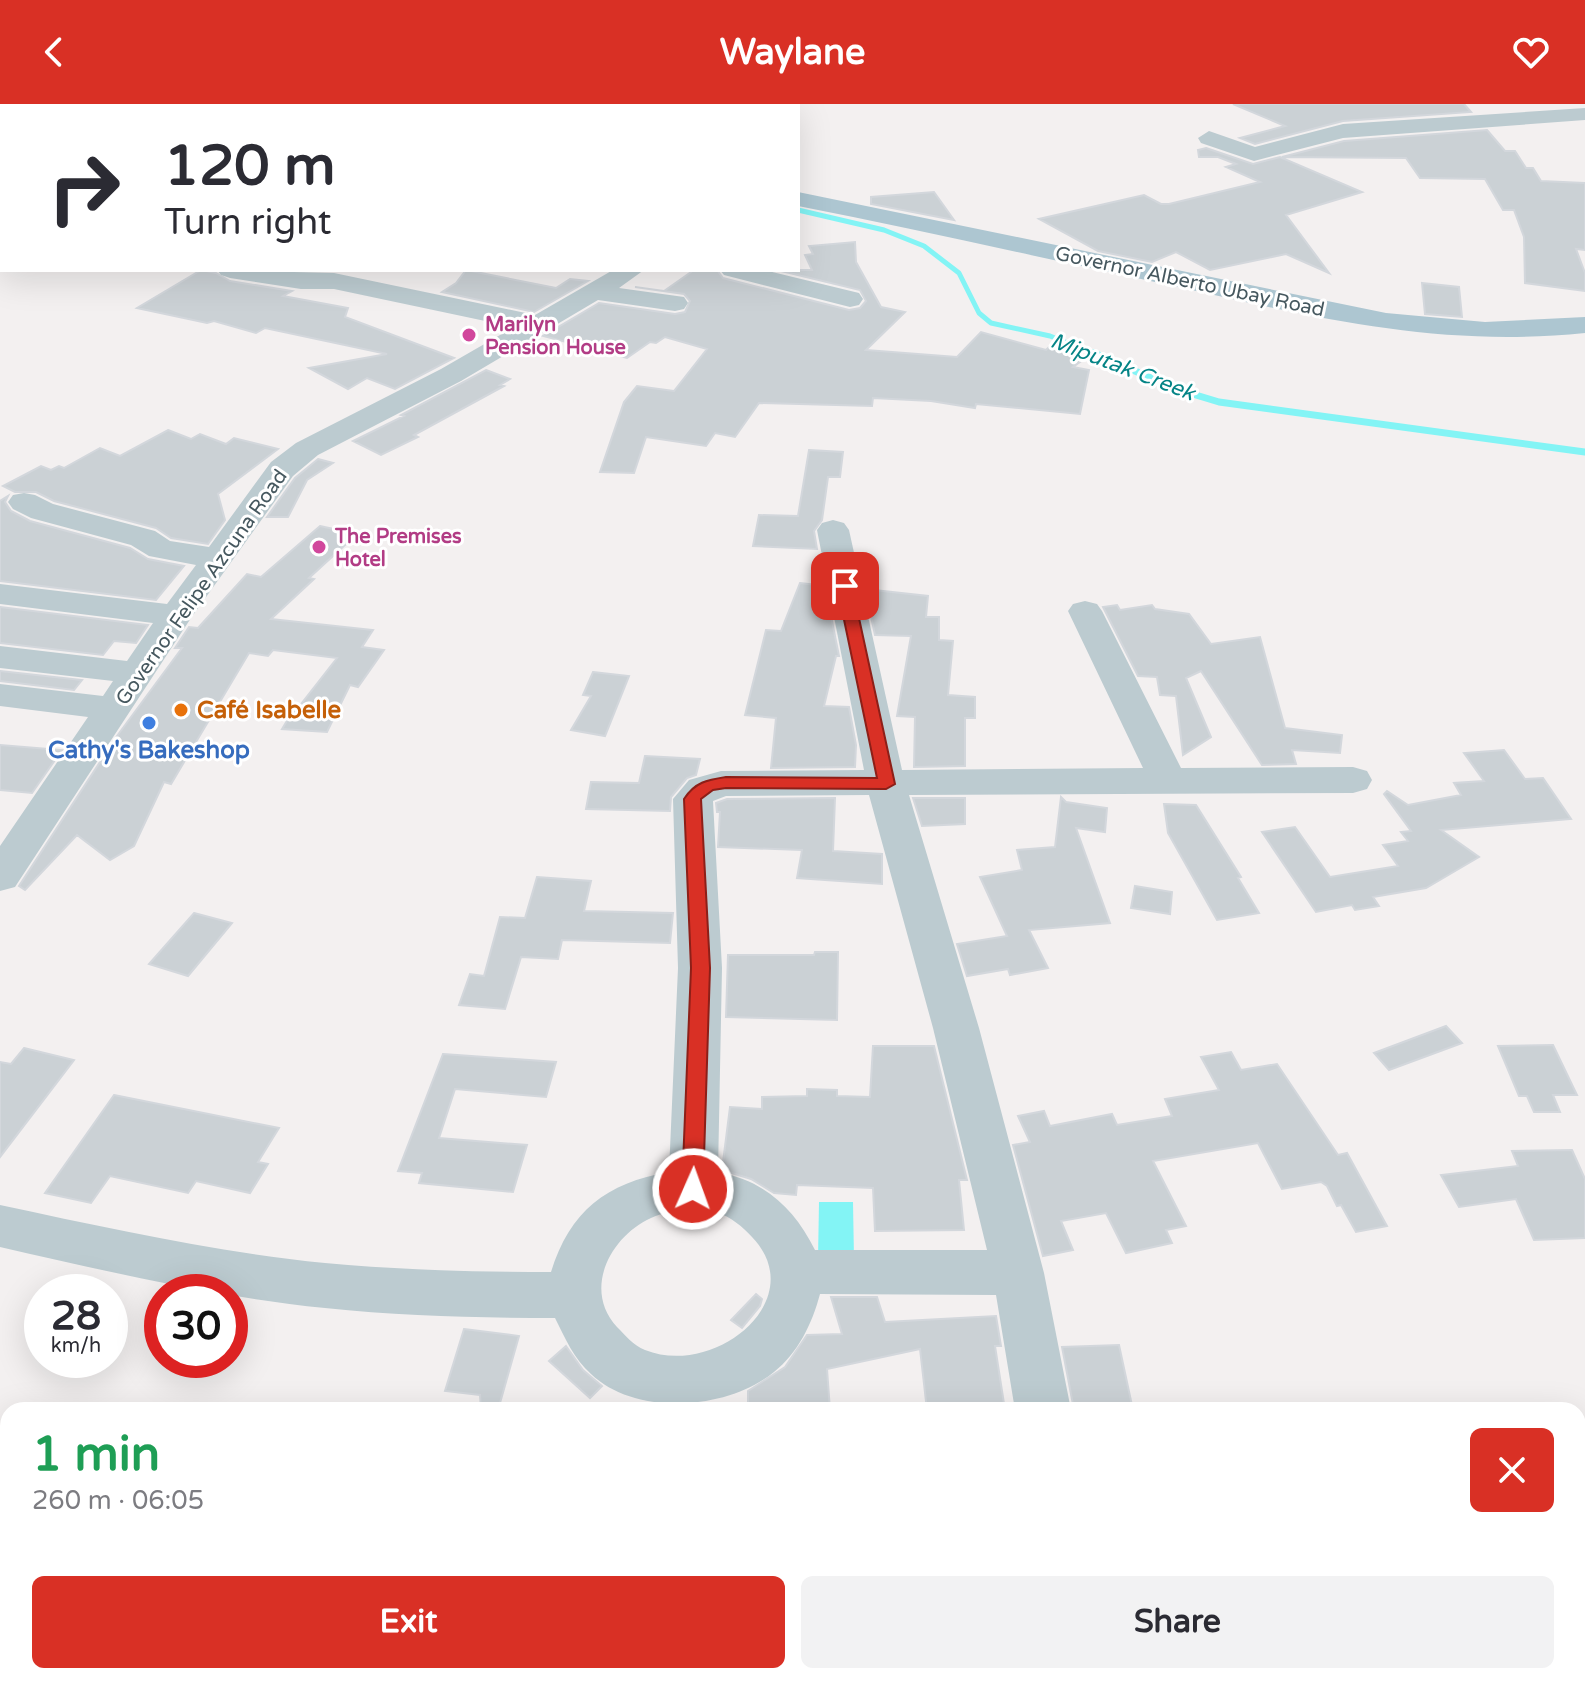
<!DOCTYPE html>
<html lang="en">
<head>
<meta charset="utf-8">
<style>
	:root { --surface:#fff; --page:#f2f2f3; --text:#2b2b33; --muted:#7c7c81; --accent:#d93025 }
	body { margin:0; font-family:"Varela Round",sans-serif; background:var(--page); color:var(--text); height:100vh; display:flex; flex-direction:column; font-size:30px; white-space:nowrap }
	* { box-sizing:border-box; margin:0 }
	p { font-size:26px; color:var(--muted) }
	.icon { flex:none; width:44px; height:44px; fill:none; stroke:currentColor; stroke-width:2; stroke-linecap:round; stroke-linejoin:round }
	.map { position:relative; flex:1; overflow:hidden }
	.side { position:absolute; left:0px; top:1298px; width:1586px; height:282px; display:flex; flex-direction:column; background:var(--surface); border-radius:24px 24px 0 0; box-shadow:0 8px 32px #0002 }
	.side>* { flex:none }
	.guide { position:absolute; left:0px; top:0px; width:800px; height:168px; box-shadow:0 8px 32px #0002; background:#fff; color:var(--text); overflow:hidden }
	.speed { position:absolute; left:24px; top:1170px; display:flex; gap:16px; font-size:40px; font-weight:700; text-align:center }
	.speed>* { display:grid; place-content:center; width:104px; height:104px; border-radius:50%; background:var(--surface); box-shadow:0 8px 32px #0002; line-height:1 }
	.speed small { font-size:20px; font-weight:400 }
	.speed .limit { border:12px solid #d22; background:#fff; color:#111 }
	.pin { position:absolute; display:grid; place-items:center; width:68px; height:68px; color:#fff; margin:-34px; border-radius:16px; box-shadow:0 4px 12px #0006 }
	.me { position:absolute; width:88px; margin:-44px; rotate:2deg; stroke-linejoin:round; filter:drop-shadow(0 0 6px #0008) }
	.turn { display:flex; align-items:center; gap:28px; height:168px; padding:0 32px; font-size:36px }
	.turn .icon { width:104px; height:104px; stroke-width:2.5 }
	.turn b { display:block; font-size:56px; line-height:68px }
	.round { display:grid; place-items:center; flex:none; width:84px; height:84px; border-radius:12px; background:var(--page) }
	.overview { display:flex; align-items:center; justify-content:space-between; height:136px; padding:0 32px }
	h1 { font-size:48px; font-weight:700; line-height:60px; color:#1e9e55 }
	.button { display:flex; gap:16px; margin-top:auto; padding:16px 32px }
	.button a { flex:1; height:92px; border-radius:12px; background:var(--accent); color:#fff; font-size:32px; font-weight:700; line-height:92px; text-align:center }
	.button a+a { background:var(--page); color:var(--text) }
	header { display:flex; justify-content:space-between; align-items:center; height:104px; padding:0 32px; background:var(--accent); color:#fff; font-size:36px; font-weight:700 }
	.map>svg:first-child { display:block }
	.water { fill:#83f4f5 }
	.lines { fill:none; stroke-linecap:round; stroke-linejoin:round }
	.stream-far1 { stroke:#83f4f5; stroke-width:5 }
	.stream { stroke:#83f4f5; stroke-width:7 }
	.building { fill:#cbd1d5; stroke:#d3d7dc; stroke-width:2 }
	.minor { fill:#bccbd0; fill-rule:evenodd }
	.major { fill:#adc6d1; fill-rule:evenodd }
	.route { fill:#d93025; stroke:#8d1f18; stroke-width:2 }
	.hotel-dot { fill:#d1479c; stroke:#fff; stroke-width:3 }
	.food-dot { fill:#e8710a; stroke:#fff; stroke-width:3 }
	.shop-dot { fill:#3f7fe0; stroke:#fff; stroke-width:3 }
	.labels { text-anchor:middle; stroke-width:6; stroke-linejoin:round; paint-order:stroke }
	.far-street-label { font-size:20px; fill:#46585f; stroke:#fff }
	.far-hotel-label { font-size:20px; font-weight:bold; fill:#b23c85; stroke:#fff; text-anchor:start }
	.far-water-label { font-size:22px; font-style:italic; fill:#058486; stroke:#fff }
	.food-label { font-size:24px; font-weight:bold; fill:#c56008; stroke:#fff; text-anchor:start }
	.shop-label { font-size:24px; font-weight:bold; fill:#366cbe; stroke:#fff }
</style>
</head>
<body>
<header><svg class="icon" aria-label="back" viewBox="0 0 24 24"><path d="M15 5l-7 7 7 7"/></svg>Waylane<svg class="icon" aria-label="heart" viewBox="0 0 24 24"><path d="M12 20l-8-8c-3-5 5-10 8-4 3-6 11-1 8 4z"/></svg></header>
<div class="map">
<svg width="1585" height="1579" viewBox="0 0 1585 1579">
	<rect width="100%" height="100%" fill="#f3f0f0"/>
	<path class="water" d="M819,1098H853L854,1155H818Z"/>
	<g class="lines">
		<path class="stream-far1" d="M798,106L884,126L924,142L959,169L979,209L991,219L1050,232L1098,251"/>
		<path class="stream" d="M1094,249L1176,285L1219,298L1585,348"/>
	</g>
	<path class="building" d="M1233,0H1464L1471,8L1343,17L1255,40L1240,34L1285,22Z
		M1487,26L1505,47H1515L1526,64H1533L1541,77L1585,79V146L1576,145L1585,169V187L1525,179L1524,133L1514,106H1503L1485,75L1420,74L1406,54L1282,53L1344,37Z
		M1206,44L1253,60L1280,53L1362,88L1286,111L1329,169L1286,150L1210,166L1176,148L1152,158L1098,147L1039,115L1144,91L1161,100H1169L1260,78L1226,63L1236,60L1218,53H1199L1198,46Z
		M934,88L954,116L871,100V93Z
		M855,138L856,158L881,203L905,208L866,246L957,253L981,228L1046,246L1050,242L1062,245L1087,253L1073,263L1089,266L1080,310L976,300L975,304L931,297L873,294L872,302L759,299L735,333L715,329L706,342L646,333L634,369L600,368L624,298L637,282L674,287L707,245L665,233L656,239L650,238L627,254L543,232L599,199L675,210L685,208L690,197L684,190L635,183L664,187L694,166H717L723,174L849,206L860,204L866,197L860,186L777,166H812L805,151L813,150L809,142Z
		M201,166L216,169L230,177L292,187L283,192L348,204L345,213L454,254L395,285L367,274L348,285L309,264L387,250L265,224L256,229L214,217L207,219L137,204Z
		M466,166L556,184L570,175L588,177L534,208L442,188L456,179Z
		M1422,179L1459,183L1462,213L1425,210Z
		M486,266L510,275L500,281L504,282L414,331L418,333L381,351L353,337L404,312L401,311Z
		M168,326L191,335L200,330L226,340L234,334L278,345L218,390L225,416L208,440L171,434L156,424L54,397L36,388H15L3,382L41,362L51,366L59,362L64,364L100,344L120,352Z
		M809,346L843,348L840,373H828L822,416L814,427L817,445L753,442L759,411L798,412Z
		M318,355L333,359L307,376L288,413H267L295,374Z
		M8,392L5,398L11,407L30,417L130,444L148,455L184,462L156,496L0,477V397Z
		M320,422L357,430L309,474L314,475L271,515L373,526L362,543L384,546L358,583L350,581L327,628L282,625L297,600H301L337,554L273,546L268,552L249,549L171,680L164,678L134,742L110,756L77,731L25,786L19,782L117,632L182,544H175L189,523L198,524L247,470L261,473Z
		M800,479L825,482L839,552H836L824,602L849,603L856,641L855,663L771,664L776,614L745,611L766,526L781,527Z
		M865,485L928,492L926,513H939V536L953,537L948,591L975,593V614H965V662L914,663L915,613L897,612L911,532L875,531Z
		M1117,501L1120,506L1152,501L1155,505L1189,510L1211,540L1260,533L1285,624L1342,631L1340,649L1292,646L1296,660L1262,661L1201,567L1186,574L1211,633L1183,651L1176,592L1160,591L1157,573L1138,572L1103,503Z
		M0,503L148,521L136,539L114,537L103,551L0,539Z
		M0,567L82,576L74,586L0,577Z
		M593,568L629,572L605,632L571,626L591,592L583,591Z
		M0,641L62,646L32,689L0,686Z
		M1504,646L1525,675L1543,674L1571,715L1441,726L1479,753L1426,784L1373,793L1379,802L1355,806L1352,801L1316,808L1262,728L1295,723L1330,773L1398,762L1383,741L1408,737L1401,728L1411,727L1384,690L1387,687L1408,701L1461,691L1454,679L1484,677L1464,649Z
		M645,652L700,655L696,671L687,674L671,693L670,707L586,705L591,678L639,679Z
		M1061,693L1066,698L1107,704L1105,728L1076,724L1110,819L1029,826L1048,864L1010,871L1008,865L967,872L957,840L1007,832L980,773L1022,766L1017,746L1055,743Z
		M835,694L833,747L882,750V780L797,774L802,746L718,743L720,708H717L716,699L727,695Z
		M913,694H965V720L922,722Z
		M1164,700L1196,701L1241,773L1238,774L1259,809L1217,816L1168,729Z
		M537,773L591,777L584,807L673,809L670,839L562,836L558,855L521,853L505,905L459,901L470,870L484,872L500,813L525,814Z
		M1135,782L1172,788L1170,810L1131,804Z
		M194,809L232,819L188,872L149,860Z
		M815,848H838L837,916L726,913L728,851H814Z
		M1446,922L1462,939L1389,966L1374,949Z
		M1553,941L1577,991H1553L1560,1008H1534L1527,992H1519L1498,942Z
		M873,942H934L967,1076H959L964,1126L875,1127L873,1084L797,1081L796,1091L774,1089L751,1075L722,1066L730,1003L762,1005V993L807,992V985L837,986V992L870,993Z
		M24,944L74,956L0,1053V958L11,960Z
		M1231,948L1241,966L1277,960L1338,1051L1347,1049L1387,1122L1356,1128L1341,1101L1337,1102L1327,1082L1321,1078L1282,1085L1258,1039L1153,1057L1186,1122L1166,1126L1172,1139L1126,1149L1106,1109L1061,1117L1073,1146L1043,1152L1013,1041L1030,1038L1018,1012L1044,1007L1050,1022L1112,1010L1117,1021L1172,1012L1165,995L1219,986L1201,953Z
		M443,950L556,958L546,993L455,985L439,1034L527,1041L513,1088L419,1079L422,1069L398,1067Z
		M114,991L279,1024L258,1058L268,1060L250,1089L196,1077L188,1089L110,1072L91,1099L45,1089Z
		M1572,1046L1585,1075V1134L1534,1136L1516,1095L1459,1103L1441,1071L1518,1062L1512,1047Z
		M756,1190L762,1195L760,1202L742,1224L731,1216Z
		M831,1193H877L885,1218L996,1212L1001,1242H995L1005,1306H927L920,1245L827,1265L830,1306H748V1287L785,1263L807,1231L842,1230Z
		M464,1225L519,1232L498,1306H481L480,1291L445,1287Z
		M1119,1241L1133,1306H1074L1062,1243Z
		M566,1242L583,1266L602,1282L590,1294L549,1257Z"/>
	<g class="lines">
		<path class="minor" d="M464,0H491L493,2H466Z
			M700,0H722L698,2Z
			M1585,4V16L1343,34L1254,57L1201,39L1198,34L1209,27L1255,43L1343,20Z
			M217,166L334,169L535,211L613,166H644L619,184L684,193L688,199L684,205L675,207L598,196L461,277L318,351L293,372L191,514L15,783L0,787V742L88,613L0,602V580L103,592L113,577L0,564V542L127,557L153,519L0,500V480L167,500L196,461L149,452L131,441L31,414L13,405L8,398L13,391L24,389L35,391L53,400L155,427L170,437L209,443L271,358L296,339L441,265L514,223L334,185H301L230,174L221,171Z
			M720,166H764L859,189L863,195L859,201L850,203L724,171Z
			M833,416L844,419L849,426L902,666L1143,664L1068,507L1073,500L1085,497L1097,500L1102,507L1181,664L1353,663L1367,667L1372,676L1367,685L1353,689L909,691L979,924L1044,1169L1071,1306H1015L996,1191L820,1190C812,1220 798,1249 774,1268C728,1306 636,1313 591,1270C574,1255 565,1234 555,1214C478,1214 402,1212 325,1204C216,1193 110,1168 0,1143V1101C108,1124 215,1148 325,1159C400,1166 476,1168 551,1168C570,1107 606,1079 669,1068L678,864L673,695L689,676L721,667L864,666L817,426L822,419ZM869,691L933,924L987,1146H815C794,1104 765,1077 718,1068L722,864L713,697L726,692ZM693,1106C701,1107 709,1107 717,1109C730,1112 743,1123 752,1133C812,1196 714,1274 645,1246C633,1241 625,1231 617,1223C582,1185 611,1132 651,1114C663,1108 680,1107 693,1106Z
			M598,1572H660L659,1579H597Z
			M1052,1572H1114L1115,1579H1053Z"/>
		<path class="major" d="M0,85H2V99H0Z
			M798,88L1386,209L1485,218L1585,213V229C1440,244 1317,214 1178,183C1051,156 925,127 798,102Z"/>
	</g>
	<path class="route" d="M845,478L852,482L895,680L886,685L726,684L713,686L701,695L710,864L703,1085L700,1092L693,1094L685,1092L682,1085L691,864L684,695C695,678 707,676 726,673L877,674L837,482Z"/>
	<g class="hotel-dot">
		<circle cx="469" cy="231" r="8"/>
		<circle cx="319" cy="443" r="8"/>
	</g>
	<circle class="food-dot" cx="181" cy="606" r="8"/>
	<circle class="shop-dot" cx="149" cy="619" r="8"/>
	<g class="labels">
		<g class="far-street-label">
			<text transform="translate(1190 177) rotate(12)" y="7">Governor Alberto Ubay Road</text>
			<text transform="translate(201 483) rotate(-55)" y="7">Governor Felipe Azcuna Road</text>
		</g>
		<g class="far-hotel-label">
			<text x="485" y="227">Marilyn<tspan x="485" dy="23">Pension House</tspan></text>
			<text x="335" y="439">The Premises<tspan x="335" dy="23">Hotel</tspan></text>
		</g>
		<g class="far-water-label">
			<text transform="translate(1123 262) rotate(21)" y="8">Miputak Creek</text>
		</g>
		<g class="food-label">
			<text x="197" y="614">Café Isabelle</text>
		</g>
		<g class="shop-label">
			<text x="149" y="654">Cathy's Bakeshop</text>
		</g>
	</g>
</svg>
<div class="speed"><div>28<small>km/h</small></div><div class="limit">30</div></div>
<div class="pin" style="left:845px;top:482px;background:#d93025"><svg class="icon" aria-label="arrive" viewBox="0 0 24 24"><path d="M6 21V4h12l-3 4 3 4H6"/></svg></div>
<svg class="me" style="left:693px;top:1085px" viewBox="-20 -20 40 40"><circle r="17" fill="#d93025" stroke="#fff" stroke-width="3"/><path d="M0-11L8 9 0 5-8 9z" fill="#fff"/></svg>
<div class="guide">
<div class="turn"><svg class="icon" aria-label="right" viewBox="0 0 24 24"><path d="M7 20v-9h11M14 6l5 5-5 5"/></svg><div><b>120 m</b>Turn right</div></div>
</div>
<section class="side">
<div class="overview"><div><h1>1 min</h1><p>260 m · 06:05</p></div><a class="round" style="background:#d93025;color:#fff"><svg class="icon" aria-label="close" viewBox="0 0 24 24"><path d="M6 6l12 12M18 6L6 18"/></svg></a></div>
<div class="button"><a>Exit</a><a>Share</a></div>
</section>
</div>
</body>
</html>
